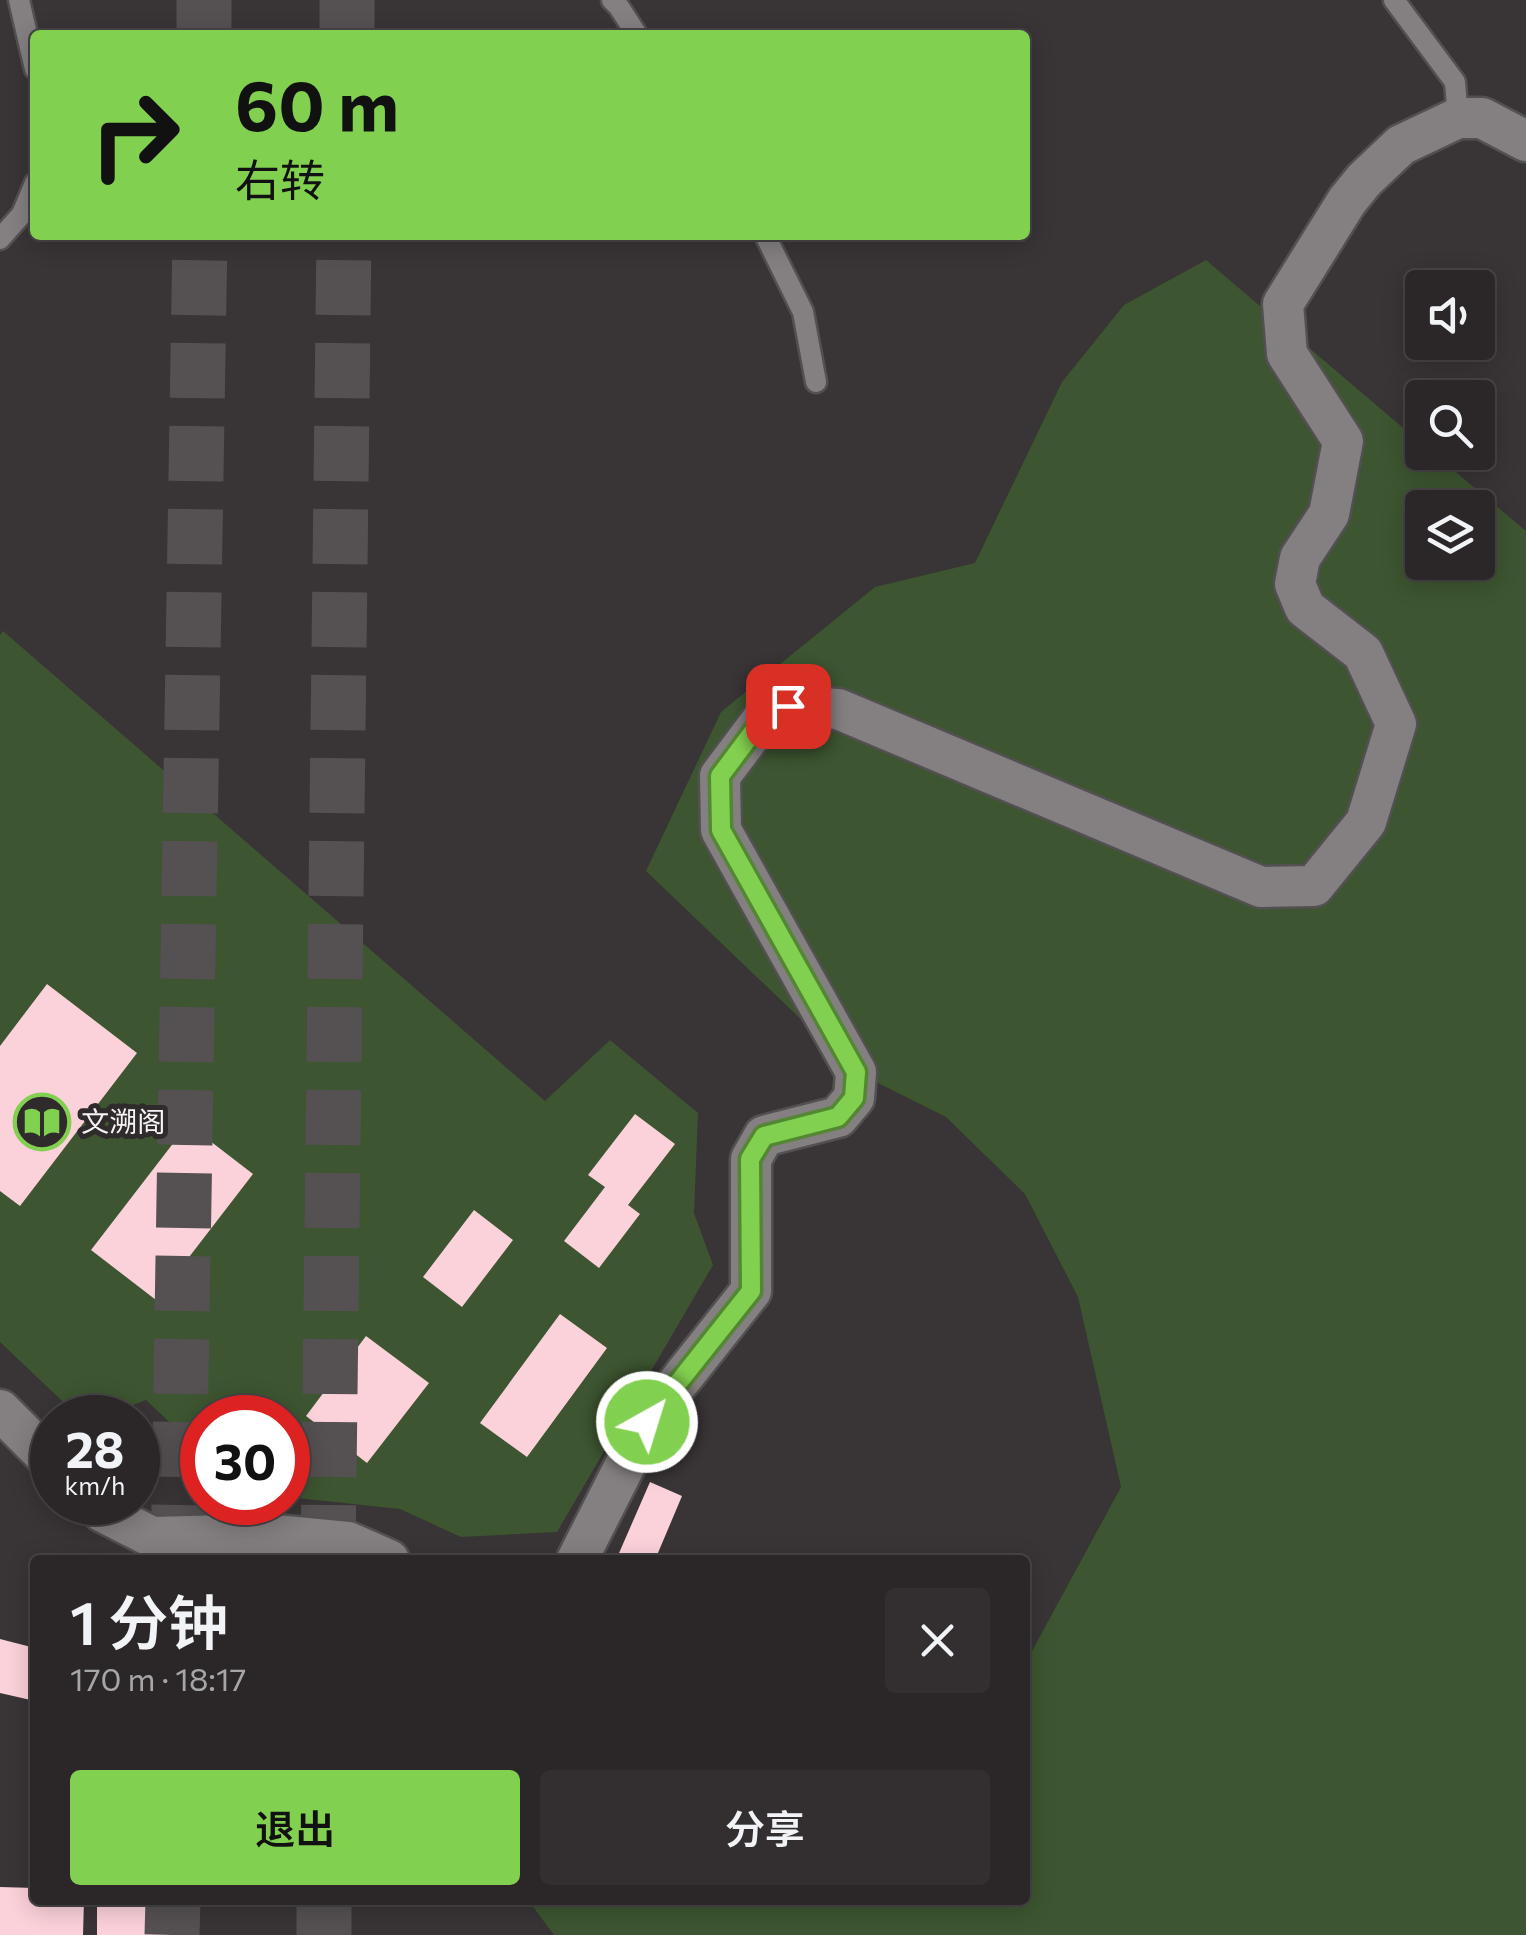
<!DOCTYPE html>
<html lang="zh">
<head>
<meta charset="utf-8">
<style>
	:root { --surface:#2b2728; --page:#332f30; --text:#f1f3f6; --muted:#a6a5a8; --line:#474445; --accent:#82d04f }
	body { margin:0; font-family:Commissioner,"Noto Sans SC",sans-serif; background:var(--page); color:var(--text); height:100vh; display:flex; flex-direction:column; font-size:38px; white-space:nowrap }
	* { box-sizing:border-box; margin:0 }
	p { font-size:32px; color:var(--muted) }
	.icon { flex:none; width:55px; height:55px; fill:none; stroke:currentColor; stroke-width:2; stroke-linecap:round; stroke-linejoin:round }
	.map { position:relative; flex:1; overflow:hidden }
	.details { position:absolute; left:30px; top:1555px; width:1000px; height:350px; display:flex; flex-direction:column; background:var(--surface); border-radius:10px; box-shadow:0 5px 25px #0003,0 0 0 2px var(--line) }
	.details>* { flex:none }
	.top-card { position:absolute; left:30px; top:30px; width:1000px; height:210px; border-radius:10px; box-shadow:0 5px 25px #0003,0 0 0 2px var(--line); background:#82d04f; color:#111; overflow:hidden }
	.buttons { position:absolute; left:1405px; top:270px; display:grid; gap:20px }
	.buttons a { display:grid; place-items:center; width:90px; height:90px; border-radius:10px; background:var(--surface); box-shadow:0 5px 25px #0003,0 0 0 2px var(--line); font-size:50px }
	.speed { position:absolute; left:30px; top:1395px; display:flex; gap:20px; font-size:50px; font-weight:700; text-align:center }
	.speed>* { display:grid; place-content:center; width:130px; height:130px; border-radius:50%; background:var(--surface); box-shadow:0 5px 25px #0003,0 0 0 2px var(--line); line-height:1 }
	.speed small { font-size:25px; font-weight:400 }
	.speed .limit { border:15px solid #d22; background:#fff; color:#111 }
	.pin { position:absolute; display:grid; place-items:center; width:85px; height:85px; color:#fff; margin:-42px; border-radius:20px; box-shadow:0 5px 15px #0006 }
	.me { position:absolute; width:110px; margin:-55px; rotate:39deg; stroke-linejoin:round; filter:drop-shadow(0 0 8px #0008) }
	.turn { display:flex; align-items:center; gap:35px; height:210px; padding:0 40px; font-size:45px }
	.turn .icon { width:130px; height:130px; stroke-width:2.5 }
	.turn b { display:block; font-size:70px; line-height:85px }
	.round { display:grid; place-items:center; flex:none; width:105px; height:105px; border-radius:10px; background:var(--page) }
	.overview { display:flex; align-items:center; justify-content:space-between; height:170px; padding:0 40px }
	h1 { font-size:60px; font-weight:600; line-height:75px }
	.primary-button { display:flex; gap:20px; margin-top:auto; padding:20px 40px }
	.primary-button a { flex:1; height:115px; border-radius:10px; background:var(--accent); color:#111; font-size:40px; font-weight:600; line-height:115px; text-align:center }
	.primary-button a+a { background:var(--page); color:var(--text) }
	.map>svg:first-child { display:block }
	.green { fill:#3d5530; fill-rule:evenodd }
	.building { fill:#fbd1da }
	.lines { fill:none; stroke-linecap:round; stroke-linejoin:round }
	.highway-tunnel { stroke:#555152; stroke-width:55; stroke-dasharray:55 28; stroke-linecap:butt }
	.lane-casing { stroke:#535051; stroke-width:25 }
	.street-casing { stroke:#535051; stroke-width:45 }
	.lane { stroke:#847f80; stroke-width:20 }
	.street { stroke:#847f80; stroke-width:40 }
	.route-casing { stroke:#548733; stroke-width:25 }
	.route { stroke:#82d04f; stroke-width:18 }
	.labels { text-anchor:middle; stroke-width:10; stroke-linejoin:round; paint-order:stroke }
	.poi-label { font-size:28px; fill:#f6f3f4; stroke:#2f2a2b; text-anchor:start }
</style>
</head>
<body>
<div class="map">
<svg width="1526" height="1935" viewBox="0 0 1526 1935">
	<rect width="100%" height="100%" fill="#393435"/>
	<path class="green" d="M1206,260L1422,444V452L1433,453L1526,531V1935H554L528,1900H1025V1664L1121,1487L1078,1297L1025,1194L946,1117L856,1072L646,871L721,712L875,587L975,563L1062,382L1124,305ZM1422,508H1478V562H1422Z
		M3,631L545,1101L610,1040L698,1113L694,1213L713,1265L557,1532L461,1537L400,1509L288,1497V1418H202V1453L146,1400L101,1417H79L0,1342V635Z"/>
	<path class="building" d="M47,984L137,1053L20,1206L0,1191V1046Z
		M635,1114L675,1144L628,1205L640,1214L599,1268L564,1241L605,1187L588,1175Z
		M188,1124L253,1174L156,1300L91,1250Z
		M474,1210L513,1240L462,1307L423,1277Z
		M560,1314L607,1348L527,1457L480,1423Z
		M366,1336L429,1383L367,1463L306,1416Z
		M650,1482L682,1496L655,1560H616Z
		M0,1639L35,1648V1701L0,1693Z
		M0,1887L35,1888V1900H84L83,1935H0Z
		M97,1900H188V1935H97Z"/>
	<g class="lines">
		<path class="highway-tunnel" d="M204,35V0
			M347,35V0
			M178,1560L200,235
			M328,1560L344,235
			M172,1935L173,1900
			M324,1935V1900"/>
		<g class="lane-casing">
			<path id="lane" d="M19,0L35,69
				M612,0L619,7L637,35
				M1394,0L1455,82L1458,118
				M765,235L803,312L816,382
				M0,239L22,214L35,183"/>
		</g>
		<g class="street-casing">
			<path id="street" d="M0,1410L52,1462
				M93,1502L103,1512L152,1537L265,1534L348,1542L389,1560
				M577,1560L647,1422L751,1291V1159L764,1136L838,1117L854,1098L856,1072L721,830L720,776L765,716L788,706L838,709L1261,887L1314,886L1366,822L1396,724L1363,653L1305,608L1295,584L1300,558L1329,514L1343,441L1287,354L1283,304L1347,201L1364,180L1401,145L1458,118H1482L1526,141"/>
		</g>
		<use href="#lane" class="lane"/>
		<use href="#street" class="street"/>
	</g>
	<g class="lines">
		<g class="route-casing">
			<path id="route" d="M647,1422L751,1291L750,1159L764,1136L838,1117L854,1098L856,1072L721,830L720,776L765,716L788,706"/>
		</g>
		<use href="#route" class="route"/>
	</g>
	<defs>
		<g id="library-ring" transform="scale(2.875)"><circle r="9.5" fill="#2f2a2b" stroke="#82d04f" stroke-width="1.5"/><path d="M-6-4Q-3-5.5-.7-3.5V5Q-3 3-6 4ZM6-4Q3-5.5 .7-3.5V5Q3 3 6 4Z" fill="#82d04f"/></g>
	</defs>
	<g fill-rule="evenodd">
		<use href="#library-ring" x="42" y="1122"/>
	</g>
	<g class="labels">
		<g class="poi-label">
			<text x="81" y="1132">文溯阁</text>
		</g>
	</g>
</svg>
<div class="buttons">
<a><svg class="icon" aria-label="sound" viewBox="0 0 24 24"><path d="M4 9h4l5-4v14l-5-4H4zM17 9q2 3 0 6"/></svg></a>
<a><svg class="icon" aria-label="search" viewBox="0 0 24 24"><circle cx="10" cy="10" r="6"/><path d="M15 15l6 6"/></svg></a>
<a><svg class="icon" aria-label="layers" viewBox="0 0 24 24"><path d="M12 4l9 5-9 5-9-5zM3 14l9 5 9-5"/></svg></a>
</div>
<div class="speed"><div>28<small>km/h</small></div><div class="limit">30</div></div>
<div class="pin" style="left:788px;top:706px;background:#d93025"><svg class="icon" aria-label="arrive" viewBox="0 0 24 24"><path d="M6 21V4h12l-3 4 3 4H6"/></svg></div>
<svg class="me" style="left:647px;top:1422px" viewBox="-20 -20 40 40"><circle r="17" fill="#82d04f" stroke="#fff" stroke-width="3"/><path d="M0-11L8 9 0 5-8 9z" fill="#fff"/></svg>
<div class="top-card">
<div class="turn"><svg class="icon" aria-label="right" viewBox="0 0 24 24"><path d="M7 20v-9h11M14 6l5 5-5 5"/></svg><div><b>60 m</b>右转</div></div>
</div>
<section class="details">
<div class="overview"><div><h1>1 分钟</h1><p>170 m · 18:17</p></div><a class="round"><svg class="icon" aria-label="close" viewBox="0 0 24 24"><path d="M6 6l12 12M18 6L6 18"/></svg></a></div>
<div class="primary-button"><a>退出</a><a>分享</a></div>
</section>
</div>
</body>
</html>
